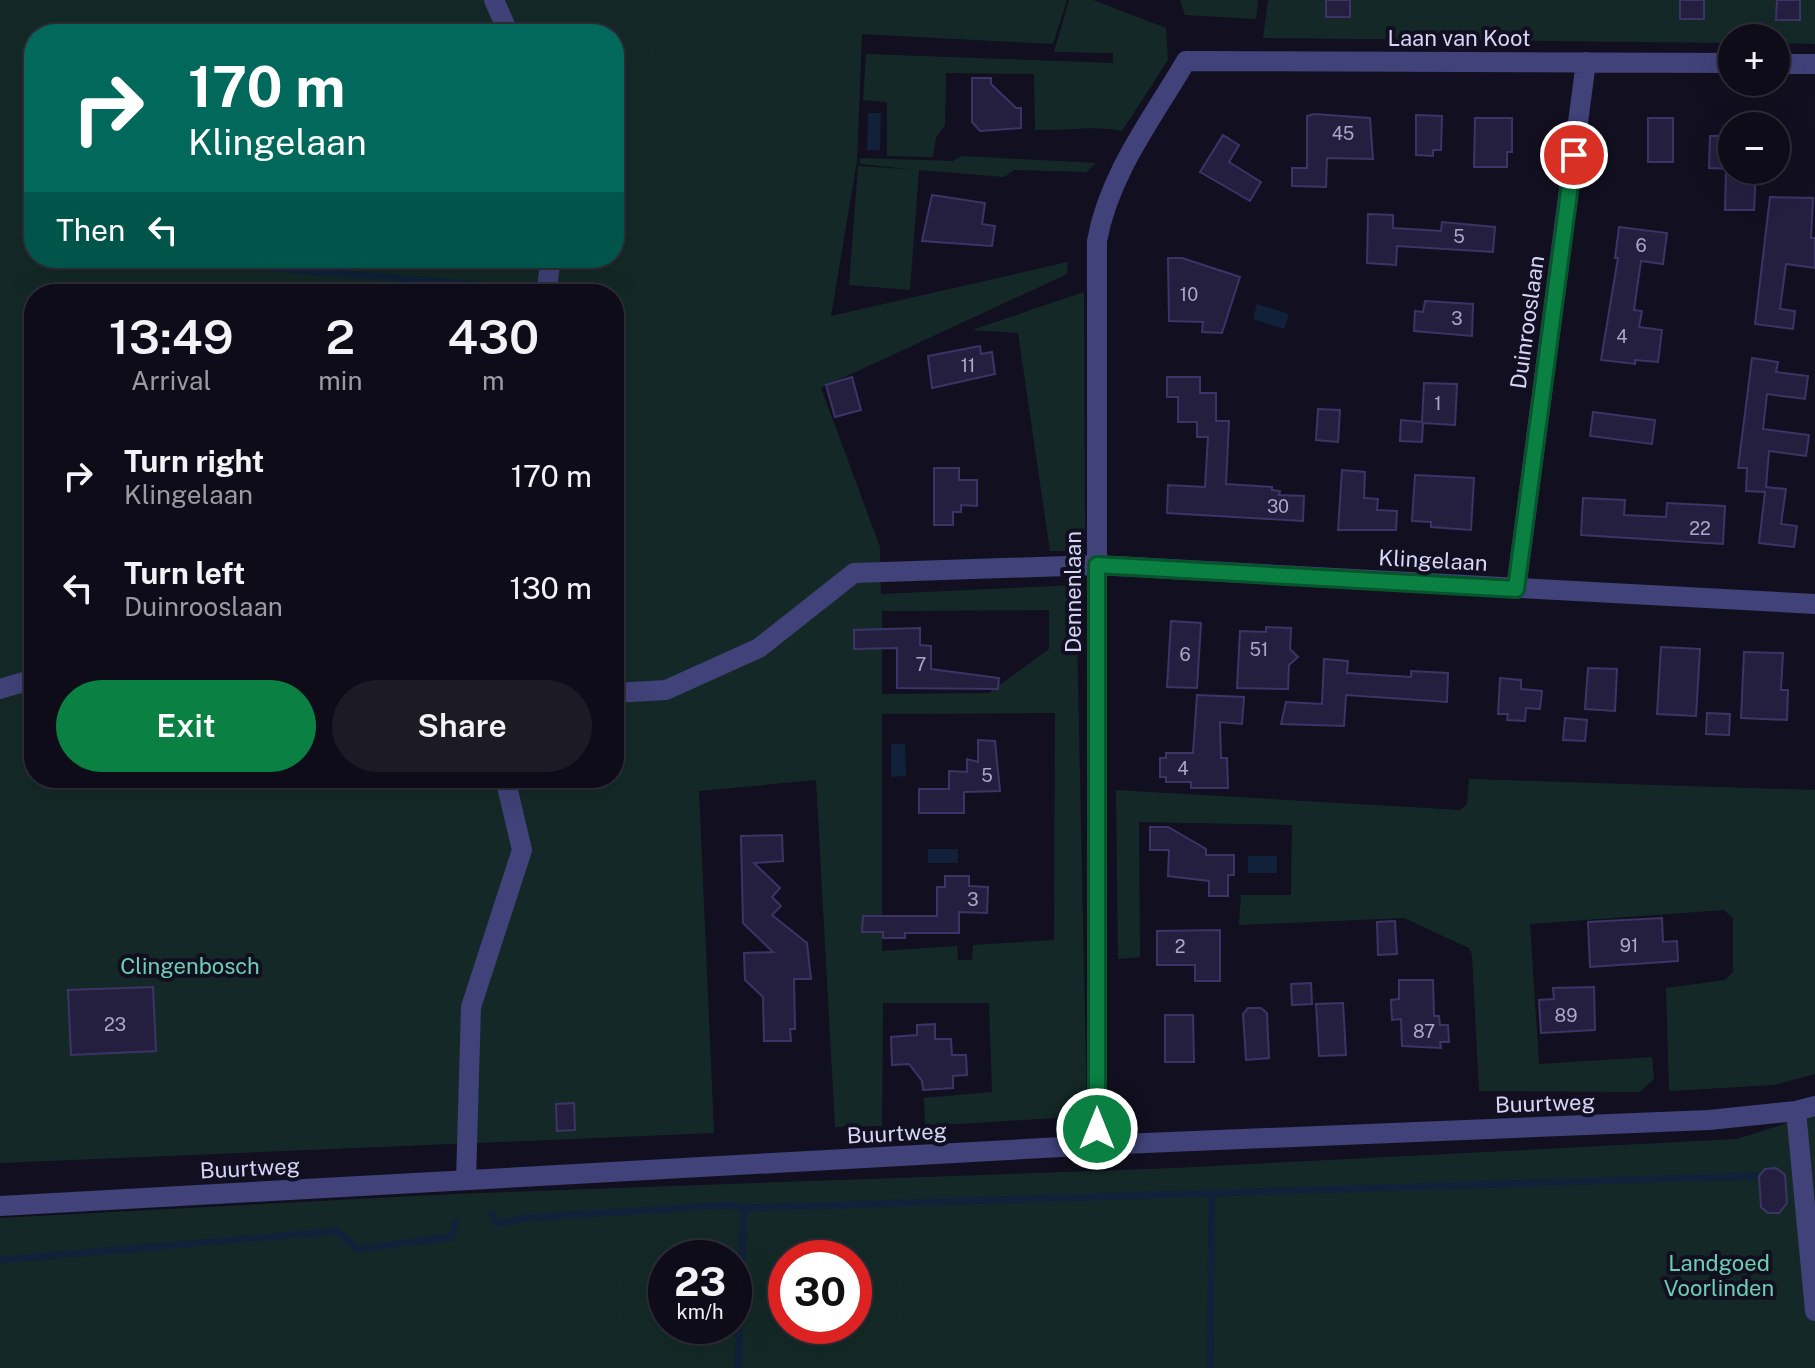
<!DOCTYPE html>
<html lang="en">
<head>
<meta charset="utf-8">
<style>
	:root { --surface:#0e0c18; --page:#1c1a25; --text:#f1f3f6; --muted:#9b9ba2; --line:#2e2c37; --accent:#0b8043 }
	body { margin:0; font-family:"Public Sans",sans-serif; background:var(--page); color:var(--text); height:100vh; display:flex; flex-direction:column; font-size:30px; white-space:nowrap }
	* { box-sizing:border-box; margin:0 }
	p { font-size:26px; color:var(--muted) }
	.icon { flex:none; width:44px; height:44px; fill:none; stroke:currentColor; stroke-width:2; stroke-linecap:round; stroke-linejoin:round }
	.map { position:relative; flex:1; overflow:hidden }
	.sheet { position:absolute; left:24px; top:284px; width:600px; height:504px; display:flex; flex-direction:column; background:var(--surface); border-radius:32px; box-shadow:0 8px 32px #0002,0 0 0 2px var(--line) }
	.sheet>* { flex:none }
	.banner { position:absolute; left:24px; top:24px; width:600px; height:244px; border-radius:32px; box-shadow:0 8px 32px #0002,0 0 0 2px var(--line); background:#00695c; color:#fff; overflow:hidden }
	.tools { position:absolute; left:1718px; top:24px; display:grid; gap:16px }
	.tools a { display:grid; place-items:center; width:72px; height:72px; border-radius:50%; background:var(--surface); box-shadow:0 8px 32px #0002,0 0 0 2px var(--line); font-size:40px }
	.speed { position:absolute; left:648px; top:1240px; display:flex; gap:16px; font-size:40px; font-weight:700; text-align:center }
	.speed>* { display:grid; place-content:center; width:104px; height:104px; border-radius:50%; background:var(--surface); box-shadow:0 8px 32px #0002,0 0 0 2px var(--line); line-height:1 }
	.speed small { font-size:20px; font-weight:400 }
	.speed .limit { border:12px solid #d22; background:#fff; color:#111 }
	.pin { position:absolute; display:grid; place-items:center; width:68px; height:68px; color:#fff; margin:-34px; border:4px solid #fff; border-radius:50%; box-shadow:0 2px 8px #0007 }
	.me { position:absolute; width:88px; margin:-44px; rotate:0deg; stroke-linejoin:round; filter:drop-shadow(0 0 6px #0008) }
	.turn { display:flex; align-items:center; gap:28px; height:168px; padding:0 32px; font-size:36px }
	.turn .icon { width:104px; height:104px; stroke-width:2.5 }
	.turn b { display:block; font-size:56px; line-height:68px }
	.then { display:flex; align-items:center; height:76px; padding:0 32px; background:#0003; gap:16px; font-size:30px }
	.eta { display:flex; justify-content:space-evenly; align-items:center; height:136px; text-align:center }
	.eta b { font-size:48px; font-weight:600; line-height:56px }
	.primary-button { display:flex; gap:16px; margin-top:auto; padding:16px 32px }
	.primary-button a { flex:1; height:92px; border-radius:48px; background:var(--accent); color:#fff; font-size:32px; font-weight:600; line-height:92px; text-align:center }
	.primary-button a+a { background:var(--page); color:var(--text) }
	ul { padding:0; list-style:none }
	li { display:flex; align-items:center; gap:24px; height:112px; padding:0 32px }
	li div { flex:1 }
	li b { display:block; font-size:30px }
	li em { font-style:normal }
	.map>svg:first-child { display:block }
	.green { fill:#142927; fill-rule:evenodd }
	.water { fill:#102139 }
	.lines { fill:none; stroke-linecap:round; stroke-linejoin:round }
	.stream { stroke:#102139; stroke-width:7 }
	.building { fill:#241f3e; stroke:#3c3467; stroke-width:2 }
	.minor { stroke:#414279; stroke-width:20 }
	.route-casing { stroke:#07532c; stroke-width:20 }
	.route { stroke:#0b8043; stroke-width:14 }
	.labels { text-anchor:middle; stroke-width:8; stroke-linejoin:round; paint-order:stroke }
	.number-label { font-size:18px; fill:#aaa8ca }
	.street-label { font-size:22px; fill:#d7d5f9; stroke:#121020 }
	.park-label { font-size:22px; fill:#6bcfb2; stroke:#121020 }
</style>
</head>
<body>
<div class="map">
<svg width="1815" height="1368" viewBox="0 0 1815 1368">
	<rect width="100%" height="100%" fill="#121020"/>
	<path class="green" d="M0,0H1067L1053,44L862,34L857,161L831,316L1068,262L1067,274L821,388L880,547L881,594L1076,585L1087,1116L925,1126L924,1098L992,1092L989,1003H883L882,1126L835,1127L816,780L699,791L714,1133L0,1163ZM34,34H614V258H34ZM34,294H614V778H34ZM1049,610V649L989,693L882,694V611ZM1055,713L1054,940L973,945L972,960H958L957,946L882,951V714Z
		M1069,0H1093L1166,28L1168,60L1122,131C1094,125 1066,131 1035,130L1034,74L946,73L945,125L936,137L933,157L887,156V102L863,100L866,54L1113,63V53L1054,52Z
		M1180,0H1258L1256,19L1185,15Z
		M1268,0H1815V44L1776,43V38H1732V43L1263,38Z
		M962,156L1096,163L1086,172L1014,170L1004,177L919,170L910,290L849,285L858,166L918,170L860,164V158L953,161Z
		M1084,292L1085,551H1050L1018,333L972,330Z
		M1469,779L1815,790V1074L1774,1085L1669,1091L1666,988L1725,980L1733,972V918L1724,910L1530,924L1539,1064L1652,1057L1654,1079L1640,1092L1479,1091L1472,955L1469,948L1404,918L1239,925L1241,895H1291L1292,825L1139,822L1140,957L1118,959L1116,790L1460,810L1467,804Z
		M1815,1114V1368H0V1218L453,1194L1175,1168L1737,1139ZM666,1258H734V1326H666ZM786,1258H854V1326H786Z"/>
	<path class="water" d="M868,113H881L880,150H867Z
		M1257,304L1289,314L1284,329L1253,319Z
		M891,744H905L906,776L891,777Z
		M928,849H958V863H928Z
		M1248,856H1277V873H1248Z"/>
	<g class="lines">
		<path class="stream" d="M249,266L530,289
			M491,1214L497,1224L526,1218L730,1205L744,1208L1755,1176
			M0,1260L337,1231L358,1249L451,1237L456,1222
			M738,1368L744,1208
			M1210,1368L1212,1193"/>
	</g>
	<path class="building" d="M1326,0H1350V17H1326Z
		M1680,0H1704V19H1680Z
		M1777,0H1800V20H1776Z
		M972,78H991V84L1016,108H1021V128L980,131L972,122Z
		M1314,114L1370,118L1373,159L1327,158L1326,187L1292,186V168H1307V116Z
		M1416,115L1442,116L1441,150H1433V156L1416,155Z
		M1475,118H1512V152H1507V167H1474Z
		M1648,118H1673V162H1648Z
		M1223,135L1239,145L1229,162L1261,182L1250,201L1200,172Z
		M1710,136H1732V169L1709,168Z
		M1726,170H1756L1754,210H1725Z
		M932,195L985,203L982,224L995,226L992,246L922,241Z
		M1770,197L1813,198L1811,238H1815V268L1786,264L1780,309L1795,311L1793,329L1755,324Z
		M1368,214L1393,215V228L1441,231L1442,222L1495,227L1493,252L1397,246L1396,265L1367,263Z
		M1619,227L1667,233L1663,264L1641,261L1634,310L1642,311L1639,327L1662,330L1658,362L1635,360V364L1601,360L1618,258H1615Z
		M1168,258H1182L1240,277L1222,333L1202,332L1203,322L1169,321Z
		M1425,301L1473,304L1472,336L1414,331L1415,311L1423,312Z
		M980,346L981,354L992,352L995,374L932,388L928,356Z
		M1752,358L1778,362L1776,372L1808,376L1805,399L1767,394L1763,429L1809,435L1806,456L1769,451L1766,487L1786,489L1781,524L1797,526L1794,547L1759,543L1765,492L1746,491L1747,468H1738Z
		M852,377L861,410L835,417L826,385Z
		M1167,377H1200V393H1216V421H1229L1226,484L1272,487V490L1280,491L1279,495L1304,496L1303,521L1167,513L1168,485L1205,487L1208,437H1197V422H1178V397H1167Z
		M1424,383L1457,384L1455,425L1423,423L1422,442L1400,441L1401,420L1422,422Z
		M1318,409L1340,410L1338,442L1316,440Z
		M1593,412L1655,420L1652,444L1590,436Z
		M934,468H959V480H977V506L961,505V512H953V525H934Z
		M1342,470L1365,472L1364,498L1378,499L1377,510L1397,511L1396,530H1338Z
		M1415,475L1474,478L1471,530L1431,527V522L1412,521Z
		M1583,498L1625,500L1624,515L1666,517L1667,503L1725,506L1723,544L1581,535Z
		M1171,621L1201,623L1197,688L1167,687Z
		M1266,627L1291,628L1290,649L1298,657L1289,665L1288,689L1237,688L1240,631L1266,632Z
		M920,628V645L931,646V669L999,678L998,689L897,688V648L854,649V630Z
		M1661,647L1700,649L1696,716L1657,714Z
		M1744,652L1783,653L1781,690H1788L1787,720L1741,718Z
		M1324,659L1348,661L1347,673L1411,677V671L1448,673L1447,702L1346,695L1344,726L1281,724L1286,702L1322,704Z
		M1588,668L1617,669L1615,711L1585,709Z
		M1500,678L1521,680V689L1542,691L1540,709L1526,708L1525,721L1507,720L1508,714H1498Z
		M1197,695L1244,697L1242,724L1220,722L1221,758H1227L1228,788H1191V782H1166V777H1160V758H1166V753H1193Z
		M1707,713L1730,714L1729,735L1706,734Z
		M1565,718L1587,720L1585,741L1563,740Z
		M978,740L995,741L1000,791L964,792V813H919V789H949V771L967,772V759L978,762Z
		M1150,827H1168L1206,849V855H1234V875H1228V896H1209V881L1168,876L1169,850H1150Z
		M782,835L783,861L754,863L780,888L772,897L781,906L772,915L807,943L811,979H794L795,1029H790L791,1041H764L763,997L745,980L744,953L773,952L743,923L741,836Z
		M945,876H969V886L988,887L987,913L959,912V933H905V938H883V932H862L863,916H937V887H945Z
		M1662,918L1663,942L1677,941L1678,961L1590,967L1588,922Z
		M1395,921L1397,954L1378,955L1377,922Z
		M1220,930V981H1195V965H1157V931Z
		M1399,980H1433L1434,1016H1439L1440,1025H1448L1449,1042H1440L1441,1048L1402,1046L1401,1019L1392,1020L1391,1000L1399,999Z
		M1311,983L1312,1004L1292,1005L1291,984Z
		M153,987L156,1051L71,1055L68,990Z
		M1594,987L1595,1030L1541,1033L1539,1000L1554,999L1553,988Z
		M1343,1003L1346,1055L1319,1056L1316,1004Z
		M1248,1008H1261L1267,1013L1269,1058L1246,1060L1243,1014Z
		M1165,1015H1193L1194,1062H1165Z
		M935,1024V1039H951L952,1055H966L967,1075L953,1076V1088L923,1090L922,1081L909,1064L892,1065L891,1037L917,1035V1025Z
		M574,1103L575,1130L557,1131L556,1104Z
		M1776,1168L1785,1175L1787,1203L1779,1213H1768L1761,1207L1759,1176L1765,1169Z"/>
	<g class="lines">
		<path class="minor" d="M494,0L509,34
			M1776,64H1815
			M546,294L551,258
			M1516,589L1586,62
			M0,689L34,679
			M614,693L666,690L759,648L854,573L1097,565L1815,604
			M1796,1111L1815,1311
			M1097,1145V241C1109,174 1152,119 1186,61L1732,63
			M466,1180L471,1007L522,850L505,778
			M0,1206L1097,1145L1709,1120L1796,1111L1815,1106"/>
	</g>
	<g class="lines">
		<g class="route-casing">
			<path id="route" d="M1097,1129V565L1516,589L1574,155"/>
		</g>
		<use href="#route" class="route"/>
	</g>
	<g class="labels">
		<g class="number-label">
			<text x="1343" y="140">45</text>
			<text x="1459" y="243">5</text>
			<text x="1641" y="252">6</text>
			<text x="1189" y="301">10</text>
			<text x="1457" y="325">3</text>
			<text x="1622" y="343">4</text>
			<text x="968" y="372">11</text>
			<text x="1438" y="410">1</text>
			<text x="1278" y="513">30</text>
			<text x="1700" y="535">22</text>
			<text x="1259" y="656">51</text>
			<text x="1185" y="661">6</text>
			<text x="921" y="671">7</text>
			<text x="1183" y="775">4</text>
			<text x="987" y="782">5</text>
			<text x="973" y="906">3</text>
			<text x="1629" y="952">91</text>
			<text x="1180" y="953">2</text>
			<text x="1566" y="1022">89</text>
			<text x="115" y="1031">23</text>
			<text x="1424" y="1038">87</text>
		</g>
		<g class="street-label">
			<text x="1459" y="46">Laan van Koot</text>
			<text transform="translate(1527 322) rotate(-82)" y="8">Duinrooslaan</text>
			<text transform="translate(1433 560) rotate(3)" y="8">Klingelaan</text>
			<text transform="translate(1073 592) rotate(-90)" y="8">Dennenlaan</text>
			<text transform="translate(1545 1103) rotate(-2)" y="8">Buurtweg</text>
			<text transform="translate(897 1133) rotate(-3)" y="8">Buurtweg</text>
			<text transform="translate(250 1168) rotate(-3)" y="8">Buurtweg</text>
		</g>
		<g class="park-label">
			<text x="190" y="974">Clingenbosch</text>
			<text x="1719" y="1271">Landgoed<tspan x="1719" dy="25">Voorlinden</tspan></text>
		</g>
	</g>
</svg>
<div class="tools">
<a>+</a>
<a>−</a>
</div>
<div class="speed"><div>23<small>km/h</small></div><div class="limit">30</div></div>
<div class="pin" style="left:1574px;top:155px;background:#d93025"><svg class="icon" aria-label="arrive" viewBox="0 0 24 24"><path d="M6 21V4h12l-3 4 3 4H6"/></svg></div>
<svg class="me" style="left:1097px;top:1129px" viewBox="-20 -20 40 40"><circle r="17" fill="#0b8043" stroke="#fff" stroke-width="3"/><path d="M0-11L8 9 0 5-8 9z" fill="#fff"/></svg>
<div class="banner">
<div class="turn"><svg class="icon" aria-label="right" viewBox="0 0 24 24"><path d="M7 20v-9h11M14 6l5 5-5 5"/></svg><div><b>170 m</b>Klingelaan</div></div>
<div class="then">Then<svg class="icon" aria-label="left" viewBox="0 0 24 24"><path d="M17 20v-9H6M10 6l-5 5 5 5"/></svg></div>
</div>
<section class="sheet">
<div class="eta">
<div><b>13:49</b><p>Arrival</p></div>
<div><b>2</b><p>min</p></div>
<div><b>430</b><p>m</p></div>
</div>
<ul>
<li><svg class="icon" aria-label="right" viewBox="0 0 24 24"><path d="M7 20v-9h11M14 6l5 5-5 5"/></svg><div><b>Turn right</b><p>Klingelaan</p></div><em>170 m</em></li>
<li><svg class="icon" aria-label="left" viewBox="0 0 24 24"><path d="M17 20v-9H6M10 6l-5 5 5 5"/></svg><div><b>Turn left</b><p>Duinrooslaan</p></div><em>130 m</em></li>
</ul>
<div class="primary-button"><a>Exit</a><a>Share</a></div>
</section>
</div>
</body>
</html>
